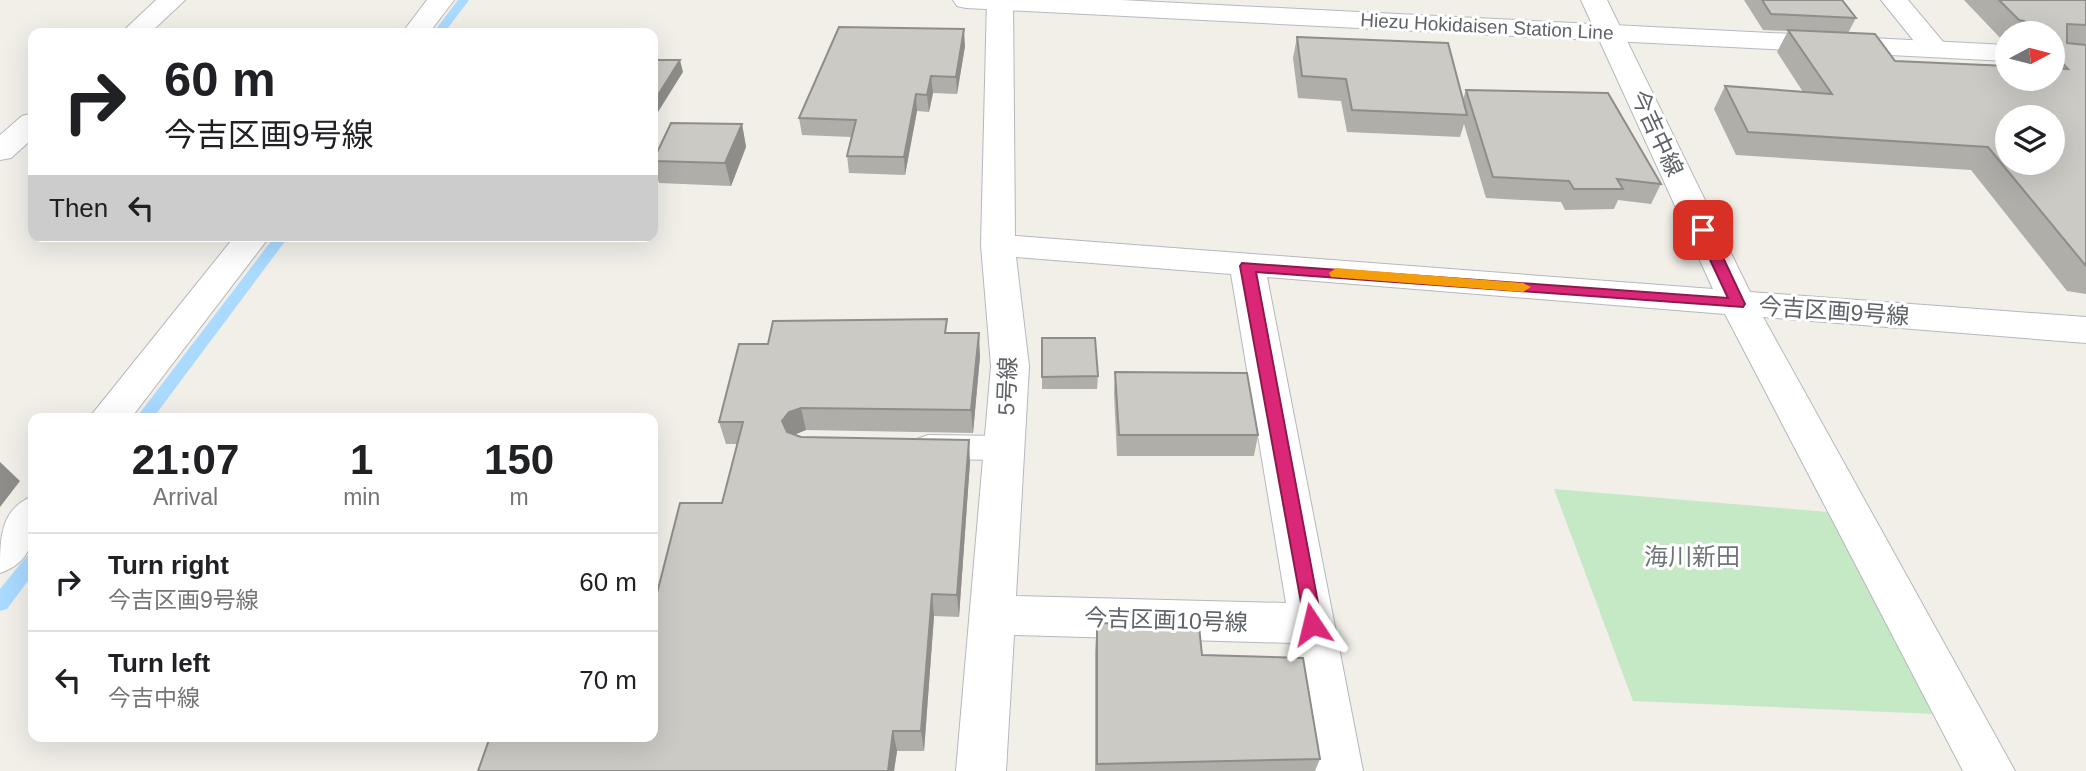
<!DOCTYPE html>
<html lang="en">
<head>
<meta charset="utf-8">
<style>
	:root { --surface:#fff; --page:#f6f6f6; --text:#202124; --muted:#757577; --line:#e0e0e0 }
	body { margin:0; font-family:Arial,"Noto Sans JP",sans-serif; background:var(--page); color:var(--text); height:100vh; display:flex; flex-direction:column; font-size:26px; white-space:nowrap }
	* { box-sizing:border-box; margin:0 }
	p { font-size:23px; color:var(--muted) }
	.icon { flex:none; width:38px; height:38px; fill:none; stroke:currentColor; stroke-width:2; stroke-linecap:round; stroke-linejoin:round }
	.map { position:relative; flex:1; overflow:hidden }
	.details { position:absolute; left:28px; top:413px; width:630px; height:329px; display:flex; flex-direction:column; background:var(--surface); border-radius:14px; box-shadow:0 7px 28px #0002 }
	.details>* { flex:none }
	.top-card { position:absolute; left:28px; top:28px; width:630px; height:214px; border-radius:14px; box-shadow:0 7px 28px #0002; background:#fff; color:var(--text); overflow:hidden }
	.needle { width:46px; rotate:83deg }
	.fabs { position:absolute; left:1995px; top:21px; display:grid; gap:14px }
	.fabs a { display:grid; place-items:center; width:70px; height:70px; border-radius:50%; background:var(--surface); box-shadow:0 7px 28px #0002; font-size:35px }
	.pin { position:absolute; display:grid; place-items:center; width:60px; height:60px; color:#fff; margin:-30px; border-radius:14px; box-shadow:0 4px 10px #0006 }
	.me { position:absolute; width:77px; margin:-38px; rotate:350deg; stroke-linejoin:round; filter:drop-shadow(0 0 5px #0008) }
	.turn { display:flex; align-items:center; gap:24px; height:147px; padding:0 21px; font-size:32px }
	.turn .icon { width:91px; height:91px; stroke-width:2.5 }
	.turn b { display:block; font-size:49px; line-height:60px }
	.then { display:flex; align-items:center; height:66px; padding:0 21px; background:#0003; gap:14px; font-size:26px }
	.eta { display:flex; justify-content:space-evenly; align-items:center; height:119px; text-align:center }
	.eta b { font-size:42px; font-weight:700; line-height:49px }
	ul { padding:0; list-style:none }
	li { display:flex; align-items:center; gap:21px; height:98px; padding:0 21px; border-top:2px solid var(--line) }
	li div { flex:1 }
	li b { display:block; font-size:26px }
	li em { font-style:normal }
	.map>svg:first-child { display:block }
	.green { fill:#c5e8c5 }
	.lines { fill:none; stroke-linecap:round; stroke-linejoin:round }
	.stream { fill:#aadaff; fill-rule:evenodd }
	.service-casing { stroke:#b5b8bc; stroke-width:2 }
	.minor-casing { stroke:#b5b8bc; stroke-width:2 }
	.secondary-casing { stroke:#b6babf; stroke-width:2 }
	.service { fill:#fff; fill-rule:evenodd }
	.minor { fill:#fff; fill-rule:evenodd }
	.secondary { fill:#fff; fill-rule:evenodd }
	.wall { fill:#afaea9 }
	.shaded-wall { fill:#8f8d8a }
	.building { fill:#cccac5; stroke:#8f8d8a; stroke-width:2; fill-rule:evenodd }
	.route { fill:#db2777; stroke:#8e194d; stroke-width:2 }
	.slow { fill:#f59e0b }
	.labels { text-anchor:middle; stroke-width:6; stroke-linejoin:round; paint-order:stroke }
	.far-street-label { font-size:19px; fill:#5f6368; stroke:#fff }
	.street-label { font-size:23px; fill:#5f6368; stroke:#fff }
	.neighbourhood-label { font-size:24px; fill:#70757a; stroke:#fff }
</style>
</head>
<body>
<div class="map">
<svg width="2086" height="771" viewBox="0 0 2086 771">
	<rect width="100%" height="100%" fill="#f1efe8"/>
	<path class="green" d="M1554,489L1828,512L1934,714L1633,701Z"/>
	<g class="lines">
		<path class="stream" d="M458,0H469L444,33H433Z
			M275,236H289L153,418H136Z
			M33,554V574L7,609L0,611V589L27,556Z"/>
		<g class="service-casing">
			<path id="service" d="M928,435L1004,436L1015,440L1020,448L1015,456L1004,460L928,459L917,455L912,447L917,439Z"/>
		</g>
		<g class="minor-casing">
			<path id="minor" d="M156,0H185L150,33H121Z
				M427,0H454L429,33H402Z
				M987,0H1013L1015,236L1713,289L1581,0H1607L1750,292L2086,317V343L1763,317L2015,771H1963L1725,314L1267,277L1363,771H1313L1292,643L1014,635L1006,771H956L991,366L981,245ZM1016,257L1231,274L1286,603L1016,596L1029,366Z
				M1881,0H1908L1950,50L1946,56H1926Z
				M33,113V138L11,158L0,160V135L22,116Z
				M235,236H270L131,418H89Z
				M33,496C34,530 38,560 0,573C0,538 0,509 33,496Z"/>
		</g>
		<g class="secondary-casing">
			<path id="secondary" d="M953,0H1121L2007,45V61L966,8L957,6Z"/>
		</g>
		<use href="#service" class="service"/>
		<use href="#minor" class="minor"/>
		<use href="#secondary" class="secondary"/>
	</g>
	<path class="wall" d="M1744,0H1842L1856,18L1848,33L1895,61L2053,79V33H2007V43L2004,42L1964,0H2086V294L2067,291L1971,170L1736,155L1714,109L1725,86L1803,92L1777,52L1788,31L1763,30Z
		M1297,37L1463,99L1466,90L1661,184L1651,204L1618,200L1614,209L1565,210L1561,202L1486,198L1464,124L1460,137L1347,132L1341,101L1298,98L1293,58Z
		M965,46L957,94L933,93L929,112L917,111L905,175L849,173L847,156L851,137L802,135L799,118Z
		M742,124L746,147L731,186L659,183L653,163V159Z
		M948,333L980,356L973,433L806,430L794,434L801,437L970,462L959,617L934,616L924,751H897L894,771H478L653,737L722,503L737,444H726L719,422L768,344Z
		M1042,338L1098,376L1097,389H1042Z
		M1115,372L1258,435L1254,456H1117L1114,393Z
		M1097,623L1202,655L1320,759L1315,771H1095V651Z"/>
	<path class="shaded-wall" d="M964,29L965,46L957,94L956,77Z
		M680,60L683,72L653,120V103Z
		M931,76L933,93L929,112L927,95Z
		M916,94L917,111L905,175L904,157Z
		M742,124L746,147L731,186L725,163Z
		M979,333L980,356L973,433L971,410Z
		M801,408L806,430L794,435L788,444L782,421L789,412Z
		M969,440L970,462L959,617L957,595Z
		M0,462L20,481L0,507Z
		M932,594L934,616L924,751L921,731Z
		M893,731L897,751L894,771H888Z"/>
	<path class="building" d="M1762,0H1842L1856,18L1771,14Z
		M1999,0H2086V25L2067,24V43L2086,45V266L1988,147L1748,132L1725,86L1832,94L1788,30L1875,34L1895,61L2007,66V79H2053V68L2068,69L2053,53V33H2035L2024,21L2019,20ZM2007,117H2053V163H2007Z
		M839,27L964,29L956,77L931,76L927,95L916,94L904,157L847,156L856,120L799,118Z
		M1297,37L1448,43L1467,115L1352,110L1346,79L1302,76Z
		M653,60H680L653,103Z
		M1466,90L1608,93L1661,184L1617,179L1623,189H1574L1569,181L1493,177Z
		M671,123L742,124L725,163L653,161Z
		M947,319L945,333H979L971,410L801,408L789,412L782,421L787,432L801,437L969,440L957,595L932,594L921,731H893L888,771H478L490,737H653V609L680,503H722L743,422H719L739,344H768L773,321Z
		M1042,338H1095L1098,376L1042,377Z
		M1115,372L1247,373L1258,435H1119Z
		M1097,623L1199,626L1202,655L1303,658L1320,759L1097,764Z"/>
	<path class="route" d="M1703,225L1710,230L1745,304L1743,307L1256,272L1322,624L1319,630H1306L1240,266L1242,263L1728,298L1696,230Z"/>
	<path class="slow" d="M1336,268L1523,283L1531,287L1523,292L1331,277L1329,273Z"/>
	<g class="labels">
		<g class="far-street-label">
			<text transform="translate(1487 26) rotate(3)" y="7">Hiezu Hokidaisen Station Line</text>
		</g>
		<g class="street-label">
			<text transform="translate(1657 133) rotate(65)" y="8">今吉中線</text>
			<text transform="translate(1834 311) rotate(4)" y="8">今吉区画9号線</text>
			<text transform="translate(1007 386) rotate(-88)" y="8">5号線</text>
			<text transform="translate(1166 620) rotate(2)" y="8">今吉区画10号線</text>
		</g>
		<g class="neighbourhood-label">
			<text x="1692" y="565">海川新田</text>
		</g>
	</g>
</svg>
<div class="fabs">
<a><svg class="needle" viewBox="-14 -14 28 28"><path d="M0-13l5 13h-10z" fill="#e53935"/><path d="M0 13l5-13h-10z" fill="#757577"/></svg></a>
<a><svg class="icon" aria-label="layers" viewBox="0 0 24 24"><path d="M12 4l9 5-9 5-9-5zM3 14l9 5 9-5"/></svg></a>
</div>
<div class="pin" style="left:1703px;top:230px;background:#d93025"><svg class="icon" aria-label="arrive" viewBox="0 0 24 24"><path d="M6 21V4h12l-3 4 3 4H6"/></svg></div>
<svg class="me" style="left:1312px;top:624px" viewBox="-20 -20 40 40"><path d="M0-17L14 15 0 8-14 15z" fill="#db2777" stroke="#fff" stroke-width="4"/></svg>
<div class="top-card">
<div class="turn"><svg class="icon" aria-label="right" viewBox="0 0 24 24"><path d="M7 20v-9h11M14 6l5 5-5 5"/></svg><div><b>60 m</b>今吉区画9号線</div></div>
<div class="then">Then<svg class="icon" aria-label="left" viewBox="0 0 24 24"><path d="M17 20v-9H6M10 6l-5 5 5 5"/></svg></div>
</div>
<section class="details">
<div class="eta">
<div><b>21:07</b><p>Arrival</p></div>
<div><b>1</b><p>min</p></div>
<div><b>150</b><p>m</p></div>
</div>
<ul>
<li><svg class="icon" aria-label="right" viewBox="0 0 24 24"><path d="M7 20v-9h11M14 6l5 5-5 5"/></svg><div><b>Turn right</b><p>今吉区画9号線</p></div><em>60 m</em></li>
<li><svg class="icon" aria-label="left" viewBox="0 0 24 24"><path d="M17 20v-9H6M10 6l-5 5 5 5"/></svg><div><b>Turn left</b><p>今吉中線</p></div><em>70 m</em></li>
</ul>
</section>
</div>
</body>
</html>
